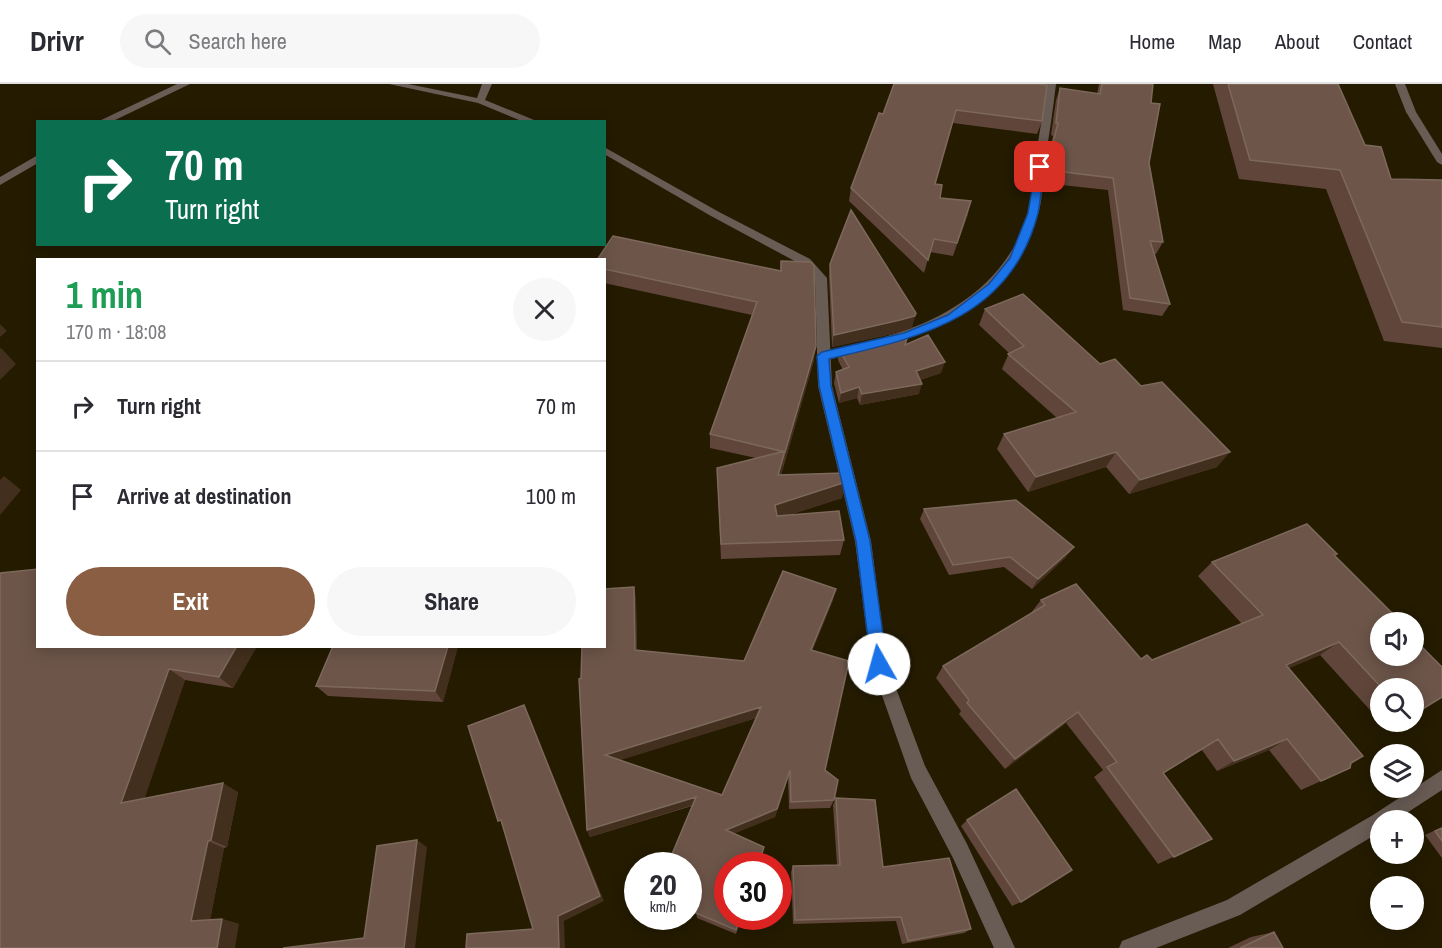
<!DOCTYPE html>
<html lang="en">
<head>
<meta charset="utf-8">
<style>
	:root { --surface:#fff; --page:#f7f7f7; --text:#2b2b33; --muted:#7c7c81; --line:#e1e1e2; --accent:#8a5e42 }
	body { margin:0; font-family:"Archivo Narrow",sans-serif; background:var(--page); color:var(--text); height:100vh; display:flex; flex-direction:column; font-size:22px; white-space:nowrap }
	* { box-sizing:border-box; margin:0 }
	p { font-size:20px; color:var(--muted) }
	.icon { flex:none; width:33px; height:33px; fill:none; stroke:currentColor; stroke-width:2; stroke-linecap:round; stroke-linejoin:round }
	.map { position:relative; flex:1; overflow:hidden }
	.panel { position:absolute; left:36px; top:174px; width:570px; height:390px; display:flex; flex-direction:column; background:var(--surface); border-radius:0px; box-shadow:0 3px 15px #0003 }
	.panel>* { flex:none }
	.guide { position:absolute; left:36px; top:36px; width:570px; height:126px; border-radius:0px; box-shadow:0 3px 15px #0003; background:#0b6e4f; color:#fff; overflow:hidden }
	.tools { position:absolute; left:1370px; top:528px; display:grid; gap:12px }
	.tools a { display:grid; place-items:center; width:54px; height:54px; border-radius:50%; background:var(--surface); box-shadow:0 3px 15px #0003; font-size:30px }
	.speed { position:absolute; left:624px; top:768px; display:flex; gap:12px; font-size:30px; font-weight:700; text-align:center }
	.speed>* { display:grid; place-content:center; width:78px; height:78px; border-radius:50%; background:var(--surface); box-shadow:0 3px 15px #0003; line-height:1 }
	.speed small { font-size:15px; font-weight:400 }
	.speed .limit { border:9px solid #d22; background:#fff; color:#111 }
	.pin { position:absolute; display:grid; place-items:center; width:51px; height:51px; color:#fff; margin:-26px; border-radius:12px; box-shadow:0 3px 9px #0006 }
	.me { position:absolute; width:66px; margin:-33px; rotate:353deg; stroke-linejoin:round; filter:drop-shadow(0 0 4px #0008) }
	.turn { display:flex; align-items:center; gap:21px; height:126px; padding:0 30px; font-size:27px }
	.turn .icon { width:78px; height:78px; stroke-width:2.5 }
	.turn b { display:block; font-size:42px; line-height:51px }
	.round { display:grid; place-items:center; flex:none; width:63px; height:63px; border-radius:32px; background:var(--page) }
	.summary { display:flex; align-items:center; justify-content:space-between; height:102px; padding:0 30px }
	h1 { font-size:36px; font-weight:700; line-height:45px; color:#1e9e55 }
	.cta { display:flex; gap:12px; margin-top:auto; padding:12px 30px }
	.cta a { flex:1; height:69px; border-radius:36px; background:var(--accent); color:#fff; font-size:24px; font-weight:700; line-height:69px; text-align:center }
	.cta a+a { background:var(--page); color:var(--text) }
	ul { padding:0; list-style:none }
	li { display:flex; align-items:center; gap:18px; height:90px; padding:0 30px; border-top:2px solid var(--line) }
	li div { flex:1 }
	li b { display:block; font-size:22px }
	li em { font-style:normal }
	header { display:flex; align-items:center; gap:36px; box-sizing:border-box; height:84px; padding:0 30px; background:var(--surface); border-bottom:2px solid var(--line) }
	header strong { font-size:28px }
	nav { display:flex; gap:33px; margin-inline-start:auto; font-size:21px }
	.search { width:420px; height:54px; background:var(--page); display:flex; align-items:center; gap:15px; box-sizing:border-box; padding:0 21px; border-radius:33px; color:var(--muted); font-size:22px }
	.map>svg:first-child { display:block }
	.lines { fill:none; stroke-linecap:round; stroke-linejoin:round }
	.minor { fill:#695c55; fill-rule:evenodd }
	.wall { fill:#60463a; fill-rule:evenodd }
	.shaded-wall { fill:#432f1d }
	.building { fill:#6d5549; stroke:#7d695c; stroke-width:1.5; fill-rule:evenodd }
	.route { fill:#1a73e8; stroke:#114b97; stroke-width:1.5 }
</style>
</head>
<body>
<header>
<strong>Drivr</strong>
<div class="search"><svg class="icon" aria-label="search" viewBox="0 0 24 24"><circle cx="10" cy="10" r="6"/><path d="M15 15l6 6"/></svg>Search here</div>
<nav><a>Home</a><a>Map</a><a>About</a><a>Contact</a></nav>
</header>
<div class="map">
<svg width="1442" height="864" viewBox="0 0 1442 864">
	<rect width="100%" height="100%" fill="#241b01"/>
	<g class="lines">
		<path class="minor" d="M177,0H190L111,38H97Z
			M389,0H408L477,14L482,0H492L485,16L539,38H524L478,19Z
			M1046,0H1056C1053,26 1049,52 1045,77C1043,94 1043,111 1039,127C1020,201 958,241 889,260L885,259L883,256L885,253C950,234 1010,197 1028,127C1032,110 1033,93 1035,77C1039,51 1044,26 1046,0Z
			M1395,0H1405L1416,28L1442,70V81L1437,78L1406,28Z
			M604,63L719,128L810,175L827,194L832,302L871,457L887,580L925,682L967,760L1015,864H994L953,774L911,694L871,580L855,457L818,302L815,195L802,181L711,132L604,70Z
			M38,71V79L0,101V93Z
			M1442,686V706L1396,736H1380V748L1240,831L1156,864H1119L1122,857L1227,816L1373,731Z"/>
	</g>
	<path class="wall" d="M1099,0H1153L1151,19L1149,79L1163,158L1156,170H1154L1170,220L1162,232L1123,226L1108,106L1052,100L1049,71L1053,52L1051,51L1056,16L1060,4L1097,10Z
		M1213,0H1338L1365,61L1391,95L1442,96V264L1384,257L1326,105L1239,95Z
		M1047,1L1042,37L1037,50L953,39L935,100L940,114L968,130L953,172L930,168L924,189L849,117L851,104L883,30Z
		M604,176L780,187L781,177L814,276L781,391L842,414L789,431L844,456L840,471L721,475L717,384L756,374L710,364V350L752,231L604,199Z
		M830,180L912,244L897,249L832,263L829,192Z
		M985,225L1100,280L1217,383L1129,410L1106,383L1028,408L997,365L1004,350L1057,334L1002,285L1009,269L979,241Z
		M906,260L941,289L920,296L919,310L860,321L857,314L839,319L834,299L836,288L843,286L838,276L839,265Z
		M924,425L1066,473L1032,505L1004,483L949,491L920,435Z
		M1337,470L1335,472L1393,534L1413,604H1380V637L1320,571L1289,584L1351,679L1350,684L1301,706L1269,666L1217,687L1202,666L1164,689L1212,755L1158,780L1094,693L1103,686L1066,639L1005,685L959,630L961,627L936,594L943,582L1031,529L1041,516L1141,575L1152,576L1242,540L1198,492L1212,478Z
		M636,514L637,566L744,577L833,516L812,567L825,686L834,716L830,724L789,725L788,694L775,733L734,749L763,769L728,832H742L736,850L697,834L696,828L692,826L691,821L693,815L688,813V782L692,722L590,753L587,746L581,594ZM756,634L722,711L619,676Z
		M38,562H257L233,604L185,596L144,715L238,708L227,763L224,764L210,836L222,835L239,840L0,864Z
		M458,562L443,618L328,612L316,602Z
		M1380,638H1400L1387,644Z
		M836,714L883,783L971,845L964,849L902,860L896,837L793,840L791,788L793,782L837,781L833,721Z
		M967,736L1021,818L1012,822L961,742Z
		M1442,743V774L1425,751Z
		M1274,848L1283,864H1228L1251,853Z"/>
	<path class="shaded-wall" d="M971,117L968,130L953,172L957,159Z
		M916,229L912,244L897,249L832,263L834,251Z
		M0,240L7,247L0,253Z
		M816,262L814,276L784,381L785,368Z
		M1,264L16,280L0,296V265Z
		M945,278L941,289L913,298L916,287Z
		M922,300L919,310L860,321L862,310Z
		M859,303L857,314L839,319L841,309Z
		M785,367L783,384L776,407L778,391Z
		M1116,368L1106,383L1028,408L1036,393Z
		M1230,368L1217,383L1129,410L1140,396Z
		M4,392L21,406L0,431V396Z
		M846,398L842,414L773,436L775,421Z
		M1074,463L1066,473L1032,505L1038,495Z
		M634,503L636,514L637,576L635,566Z
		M836,505L833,516L808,577L811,566Z
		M1339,558L1320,571L1268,593L1286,581Z
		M237,562H257L233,604L219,593Z
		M448,562H458L443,618L435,607Z
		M169,585L185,596L140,728L121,719Z
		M524,621L529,632L604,817L564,837L565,864H559Z
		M761,623L760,633L608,680L605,671Z
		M1078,628L1066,639L1005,685L1015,675Z
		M1287,655L1269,666L1217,687L1234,677Z
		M790,686L775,733L726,753V746Z
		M223,699L238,708L227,763L211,756Z
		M696,713V720L590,753L587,746Z
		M417,756L427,763L415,864H404Z
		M208,757L224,764L209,842L191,837Z
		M222,835L239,840L235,864H217Z"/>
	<path class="building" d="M894,0H1038L1047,1L1042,37L956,26L935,100L942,101L940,114L971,117L957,159L934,155L928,176L851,104L879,29L883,30Z
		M1102,0H1153L1151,19L1160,20L1149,79L1163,158L1150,157L1170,220L1130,214L1113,94L1056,87L1053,58L1058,39H1056L1060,4L1100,10Z
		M1228,0H1338L1365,61L1381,63L1391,95L1442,96V243L1402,238L1340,86L1250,76Z
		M851,126L916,229L915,232L900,236L834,251L830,180Z
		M613,152L781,187V177L811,178L814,182L816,262L785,368L710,350L757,218L604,185V176H597Z
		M1023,210L1100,280L1115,275L1141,302L1162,298L1230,368L1140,396L1116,368L1036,393L1004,350L1076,328L1008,270L1024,262L985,225Z
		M909,248L905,261L928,251L945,278L916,287L922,300L862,310L859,303L841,309L836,288L849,283L839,265Z
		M785,367L778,391L844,389L846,398L775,421L777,432L839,427L844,456L721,460L717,384Z
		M1016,416L1074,463L1038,495L1010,473L953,481L924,425Z
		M1307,440L1337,470L1334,471L1395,532L1393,534L1398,538H1380V572H1413V554L1442,583V613L1413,631V604H1382L1339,558L1286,581L1363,672L1351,679L1350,684L1321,697L1287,655L1234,677L1218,655L1163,689L1212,755L1174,773L1107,683L1117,678L1078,628L1015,675L967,619L969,616L943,582L1045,521L1041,516L1076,500L1141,575L1147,571L1152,576L1263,531L1212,478Z
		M38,485V562H237L219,593L169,585L121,719L223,699L211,756L208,757L191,837L222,835L217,864H0V489Z
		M783,487L836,505L811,566L849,577L825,686L838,696L834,716L791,718L790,686L777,725L726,746L764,763L758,782H728V832H741L736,846L696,829L697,825L691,821L694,811L688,808V782H667L696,713L587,746L579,595L581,594L582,562H604V505L634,503L635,566L744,577ZM761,623L722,711L605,671Z
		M333,562H448L435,607L316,602Z
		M524,621L600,812L558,832L559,864H466L467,850L533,845L501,736L498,737L468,642Z
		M1016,705L1072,786L1021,818L967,736Z
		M836,714L875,716L883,783L949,774L971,845L908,857L901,833L795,836L793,782L840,781Z
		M1442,744V757L1435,747Z
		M417,756L404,864H283L364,854L377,762Z
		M1274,848L1283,864H1240Z"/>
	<path class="route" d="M1036,81L1044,83C1042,98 1041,114 1038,129C1011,235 920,253 829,275L831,302L870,457L887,580L884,585L879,587L873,585L871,580L856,457L819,302L817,272L822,268L904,249L948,231L989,200L1010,174L1028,129Z"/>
</svg>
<div class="tools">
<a><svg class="icon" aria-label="sound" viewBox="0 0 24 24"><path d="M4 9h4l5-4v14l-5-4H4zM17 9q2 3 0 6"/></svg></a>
<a><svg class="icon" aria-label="search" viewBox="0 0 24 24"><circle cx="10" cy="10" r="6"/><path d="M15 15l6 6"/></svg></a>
<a><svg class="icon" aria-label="layers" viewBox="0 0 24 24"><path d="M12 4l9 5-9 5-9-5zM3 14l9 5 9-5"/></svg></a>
<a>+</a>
<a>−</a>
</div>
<div class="speed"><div>20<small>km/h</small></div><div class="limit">30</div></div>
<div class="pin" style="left:1040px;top:83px;background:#d93025"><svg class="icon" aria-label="arrive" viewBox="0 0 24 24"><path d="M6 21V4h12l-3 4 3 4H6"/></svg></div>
<svg class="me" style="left:879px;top:580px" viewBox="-20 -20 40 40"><circle r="19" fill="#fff"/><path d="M0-13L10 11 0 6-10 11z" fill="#1a73e8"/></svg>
<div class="guide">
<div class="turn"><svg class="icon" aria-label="right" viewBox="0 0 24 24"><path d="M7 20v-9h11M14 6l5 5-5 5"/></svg><div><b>70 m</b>Turn right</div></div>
</div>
<section class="panel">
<div class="summary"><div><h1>1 min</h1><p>170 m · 18:08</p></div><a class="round"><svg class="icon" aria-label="close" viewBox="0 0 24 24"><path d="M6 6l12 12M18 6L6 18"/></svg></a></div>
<ul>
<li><svg class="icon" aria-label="right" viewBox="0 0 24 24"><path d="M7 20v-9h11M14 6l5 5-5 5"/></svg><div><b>Turn right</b></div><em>70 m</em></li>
<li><svg class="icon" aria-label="arrive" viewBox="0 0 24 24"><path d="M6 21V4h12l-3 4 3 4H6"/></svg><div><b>Arrive at destination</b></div><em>100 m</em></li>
</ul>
<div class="cta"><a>Exit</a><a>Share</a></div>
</section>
</div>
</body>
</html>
